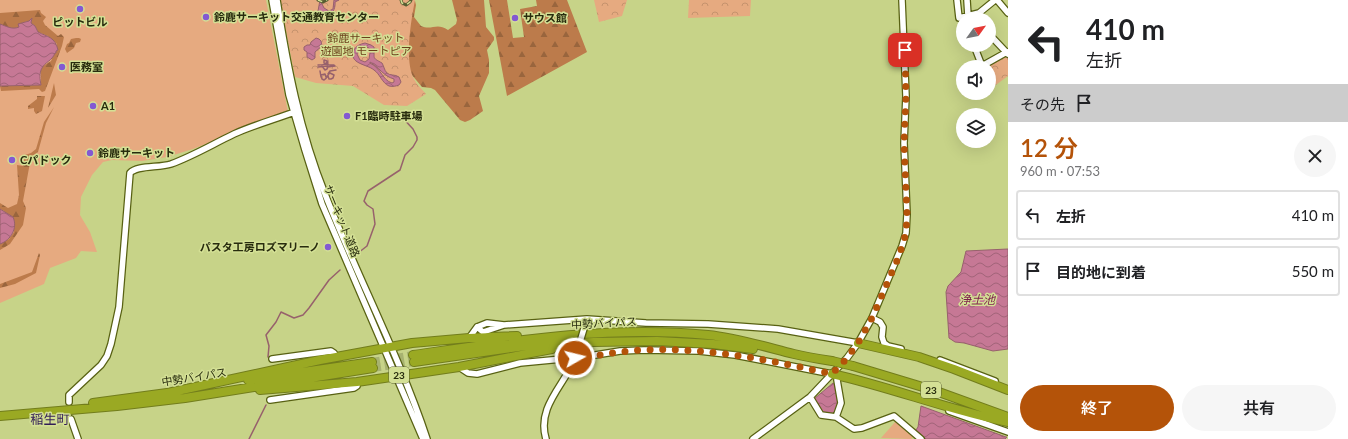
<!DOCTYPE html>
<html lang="ja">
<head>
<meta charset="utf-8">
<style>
	:root { --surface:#fff; --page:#f6f6f6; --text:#202124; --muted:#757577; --line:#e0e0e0; --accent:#b45309 }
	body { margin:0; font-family:Lato,"Noto Sans JP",sans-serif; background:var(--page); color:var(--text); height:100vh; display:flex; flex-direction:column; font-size:15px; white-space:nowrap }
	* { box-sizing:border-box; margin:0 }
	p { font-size:13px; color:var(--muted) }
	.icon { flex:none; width:22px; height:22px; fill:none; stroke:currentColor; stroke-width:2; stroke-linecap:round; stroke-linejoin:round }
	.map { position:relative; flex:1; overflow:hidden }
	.sheet { display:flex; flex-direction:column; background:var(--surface); width:340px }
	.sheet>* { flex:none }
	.guide { background:#fff; color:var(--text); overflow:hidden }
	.needle { width:26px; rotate:57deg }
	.controls { position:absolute; left:956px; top:12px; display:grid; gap:8px }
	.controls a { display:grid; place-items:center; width:40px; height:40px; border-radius:50%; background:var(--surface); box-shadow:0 4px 16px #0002; font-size:20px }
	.pin { position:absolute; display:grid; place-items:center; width:34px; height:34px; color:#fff; margin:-17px; border-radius:8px; box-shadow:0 2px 6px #0006 }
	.me { position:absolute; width:44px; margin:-22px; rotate:82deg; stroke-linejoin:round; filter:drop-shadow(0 0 3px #0008) }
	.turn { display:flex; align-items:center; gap:14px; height:84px; padding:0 12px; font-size:18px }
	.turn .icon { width:52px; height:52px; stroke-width:2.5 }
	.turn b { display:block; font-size:28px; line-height:34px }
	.then { display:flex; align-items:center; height:38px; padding:0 12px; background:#0003; gap:8px; font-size:15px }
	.round { display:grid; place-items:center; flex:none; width:42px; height:42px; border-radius:21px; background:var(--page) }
	.headline { display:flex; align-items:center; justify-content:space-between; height:68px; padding:0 12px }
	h1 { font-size:24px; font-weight:600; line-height:30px; color:var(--accent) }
	.primary-button { display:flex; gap:8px; margin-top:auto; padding:8px 12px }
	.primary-button a { flex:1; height:46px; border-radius:24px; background:var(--accent); color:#fff; font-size:16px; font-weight:600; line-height:46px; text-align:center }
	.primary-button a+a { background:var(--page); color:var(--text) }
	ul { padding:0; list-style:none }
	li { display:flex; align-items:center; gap:12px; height:50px; margin:0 8px 6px; padding:0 4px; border:2px solid var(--line); border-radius:4px }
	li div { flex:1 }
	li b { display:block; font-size:15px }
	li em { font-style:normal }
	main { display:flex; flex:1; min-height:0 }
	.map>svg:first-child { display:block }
	.grass { fill:#e6aa80 }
	.forest { fill:url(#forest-firs) }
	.park { fill:url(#park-crowns) }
	.water { fill:url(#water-waves); stroke:#97616c; fill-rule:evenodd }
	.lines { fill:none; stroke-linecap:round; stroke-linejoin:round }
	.stream { stroke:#97616c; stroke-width:1.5 }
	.highway-tunnel { stroke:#a7b270; stroke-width:8; stroke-dasharray:8 4; stroke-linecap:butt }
	.minor-casing { stroke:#586113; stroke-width:8 }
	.highway-casing { stroke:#727d1c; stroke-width:10 }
	.minor { stroke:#fff; stroke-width:5.5 }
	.highway { stroke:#9aa923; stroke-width:8 }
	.rail-casing { stroke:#575d32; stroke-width:3 }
	.rail { stroke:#d4e095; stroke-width:1.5; stroke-dasharray:4.5; stroke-linecap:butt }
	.minor-bridge-casing { stroke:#586113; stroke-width:8; stroke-linecap:butt }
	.highway-bridge-casing { stroke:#727d1c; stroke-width:10; stroke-linecap:butt }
	.minor-bridge { stroke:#fff; stroke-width:5.5 }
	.highway-bridge { stroke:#9aa923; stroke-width:8 }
	.route { stroke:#b45309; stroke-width:7; stroke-dasharray:0 12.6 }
	.poi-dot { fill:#8359d2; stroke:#d4e095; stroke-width:1.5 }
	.labels { text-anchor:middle; stroke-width:3; stroke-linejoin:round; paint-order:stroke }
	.shield { fill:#d4e095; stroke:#5c6236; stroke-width:1 }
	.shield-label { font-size:10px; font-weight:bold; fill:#282c0e }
	.poi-label { font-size:11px; font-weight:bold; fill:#282c0e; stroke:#d4e095; text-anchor:start }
	.park-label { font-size:11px; fill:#6c3f1b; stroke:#d4e095 }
	.street-label { font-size:11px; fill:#282c0e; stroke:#d4e095 }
	.water-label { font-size:12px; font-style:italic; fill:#7c1f4b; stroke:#d4e095 }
	.quarter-label { font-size:13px; fill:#321d57; stroke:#d4e095 }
</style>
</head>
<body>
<main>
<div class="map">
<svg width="1008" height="439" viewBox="0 0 1008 439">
	<defs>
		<pattern id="forest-firs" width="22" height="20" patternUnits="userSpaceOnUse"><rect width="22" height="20" fill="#bc7b4b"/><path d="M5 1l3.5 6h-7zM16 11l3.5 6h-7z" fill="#99653d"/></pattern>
		<pattern id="park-crowns" width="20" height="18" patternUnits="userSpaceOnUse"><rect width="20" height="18" fill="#e6aa80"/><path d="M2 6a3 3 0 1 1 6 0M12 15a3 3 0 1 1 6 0" fill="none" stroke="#c5926d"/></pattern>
		<pattern id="water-waves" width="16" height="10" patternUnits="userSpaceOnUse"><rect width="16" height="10" fill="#c67895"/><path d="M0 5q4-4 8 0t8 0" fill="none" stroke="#a16378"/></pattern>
	</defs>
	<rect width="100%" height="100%" fill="#c7d388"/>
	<path class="grass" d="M0,0H266L288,112L193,149L167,157L142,161L112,160L103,162L92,175L81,197L80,215L90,232L97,252L81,251L76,258L50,268L44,284L0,303Z
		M896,421L913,437L911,439L881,438Z"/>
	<path class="forest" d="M400,0L415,1L416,5L414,17L421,26C432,31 436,22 448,30L456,24L457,20L452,0H484L486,27L494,37V40L487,50L489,60V73L479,96L483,111L470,120L465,122L460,120L435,90L431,88L422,87L411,74L405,64Z
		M489,0H507L513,38L524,37L520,9L537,6L536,0H567L587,52L507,96Z
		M40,10L41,13L46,17L43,21L45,25L58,36L61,34L64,37L62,46L45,91L42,92L39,89L1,91L0,86L41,85V70L43,66L51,61L55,51L57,44L48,36L38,32L35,26L31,23L32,18L29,22L28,21L19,24V28H10L0,25V13Z
		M76,38H79L81,39L80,42L76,43L74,48L67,53L65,49L67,44L69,43L71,39Z
		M54,83L56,95L48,108Z
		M37,96H45L42,111L36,114L34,111V108L28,109V106L37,99Z
		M54,107L46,123L38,152L31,157L23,201L26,208L23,225L10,244L0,250V244L9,239L14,232L4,211L0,209V203L8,208L17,204L19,195L17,165L23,166L25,155L31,153L36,149L44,122Z
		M39,253L40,255L36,273L15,284L0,288V284L32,272Z"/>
	<path class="park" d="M280,0H415C411,21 404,60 414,79C417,85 422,89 426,94L407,106L384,105L353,86L316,83L295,77Z
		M594,0H627L622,16L599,22Z
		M689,0H751L750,16L688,18Z
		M1003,56L1008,58V76L993,87L989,80V67H985Z"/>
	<path class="water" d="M320,0L324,8L329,11L333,9L334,0H339L335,2C336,13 327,20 318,11Z
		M32,18L31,23L35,26L38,32C48,37 55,37 58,50L56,51V53H55C52,61 45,62 42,68C39,73 40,80 41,85L0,86V24C6,26 12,30 19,27L18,24L29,21Z
		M316,38L319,39L321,41L322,46L315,52V58L312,60L307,57V52L304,50V47L307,45H310L311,42Z
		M365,43L371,45L374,47C375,59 371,57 382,63C384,66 384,70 387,73C390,76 395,74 399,77L401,82L399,85C396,86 393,87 389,86C382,83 380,74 374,70C367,64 348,64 354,50C356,46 360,44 365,43ZM364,46L369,48L370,52L369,59L365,62L360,60L357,54L359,49ZM370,62C379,67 383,76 394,79V82L392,83C382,80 382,69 370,63Z
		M0,209L13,217C18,228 11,240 0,244Z
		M1008,249V349L993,351L964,343L955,342L949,338L946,292L948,286L961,272L966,251Z
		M833,383L835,384L839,404L835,414C820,414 820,411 814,399Z
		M921,406L1006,437H1007L1005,439H926L916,430L918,427Z"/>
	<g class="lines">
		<path class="stream" d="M328,61L326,63L328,65H334
			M318,65C321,65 325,65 328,63L327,61L324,60V63C325,64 326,65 328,64
			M322,66L325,70L327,69L328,67
			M318,67L327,66
			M327,67L335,66
			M320,71L321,77
			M328,74L330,71L336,70
			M321,75L325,74L326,77
			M321,76L322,79L324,80C327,79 327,75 330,73L334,75L333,78L331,79H329L328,76
			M358,253L367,246L375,224L373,209L367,205L364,201L368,191L400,170L405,155L413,147L417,140V137L413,129L399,114
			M268,357L269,346L266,335L276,322L281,312L294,318L303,315L309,308L329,280L340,270
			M249,439L266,405"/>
		<path class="highway-tunnel" d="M372,362L413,355
			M373,368L414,362"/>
		<g class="minor-casing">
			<path id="minor" d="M272,0L289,95L305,150L322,204L423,439
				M277,0C287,65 300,132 325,194C357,276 399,355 427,439
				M957,0L959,18L979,13L995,0
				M967,0L968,16
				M997,0L1008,13
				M989,34L1008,54
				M969,45V46L975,48L982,66L1007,52
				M872,318L880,322L883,327L882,337L884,343L888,346L901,349
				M477,327L483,332L504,325
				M469,338L477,327L487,323L504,325L587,319L646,323L708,324L778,329L858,343
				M272,359L331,351L334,353L336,357
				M940,360L995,381
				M459,367L468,373L477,374L520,363L583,357L620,351L644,350L699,351L735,355L832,374
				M810,397L821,415L836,417L854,429L862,428L894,416L921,439
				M270,400L354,388L357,386V382
				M69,402V395L101,365L107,356L111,344L119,307L130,173C137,165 159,168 171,164C193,156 213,144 234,134C254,125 276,119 297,111
				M949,411L1008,432
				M836,417L841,403L837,380
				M71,419L78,439
				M546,439C536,406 566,384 576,356
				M753,439L810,397L847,358L858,343L872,318L902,246L906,233L907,214L904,143L906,96L902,0"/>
		</g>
		<g class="highway-casing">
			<path id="highway" d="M858,343L919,357L954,369L1008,390
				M413,355C510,341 610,325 708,335C737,338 766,347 794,354C806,357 819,359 832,361
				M414,362L525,346L594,342L657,341L713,344L753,349
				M853,366L936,391L1008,417
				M832,374C891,387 948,410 1008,422
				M248,380L372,362
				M260,390L357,382L459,367L552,349
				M163,394L320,360L412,343L469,338L517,336
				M93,403L167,393
				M0,416L117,406L185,398L373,368"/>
		</g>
		<use href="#minor" class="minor"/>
		<use href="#highway" class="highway"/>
		<g class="rail-casing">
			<path id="rail" d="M318,0L323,2L327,0
				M401,0L402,3L406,5L410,2L411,0"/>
		</g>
		<use href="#rail" class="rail"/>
		<g class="minor-bridge-casing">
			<path id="minor-bridge" d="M577,352L585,325"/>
		</g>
		<g class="highway-bridge-casing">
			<path id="highway-bridge" d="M832,361L853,366"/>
		</g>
		<use href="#minor-bridge" class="minor-bridge"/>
		<use href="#highway-bridge" class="highway-bridge"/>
	</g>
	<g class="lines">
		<path class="route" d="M575,358C598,356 620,351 642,350C706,347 770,360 832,374L847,358L858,343L872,318L899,256L906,233L907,214L904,143L906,96L905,50"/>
	</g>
	<g class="poi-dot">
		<circle cx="80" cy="9" r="4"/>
		<circle cx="206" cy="17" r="4"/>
		<circle cx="515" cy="18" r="4"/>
		<circle cx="62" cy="67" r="4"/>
		<circle cx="93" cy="106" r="4"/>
		<circle cx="347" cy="116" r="4"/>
		<circle cx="90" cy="153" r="4"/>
		<circle cx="12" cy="160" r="4"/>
		<circle cx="328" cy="247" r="4"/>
	</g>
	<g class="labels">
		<g class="shield">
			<rect x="389" y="367" width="20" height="16" rx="3"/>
			<rect x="921" y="382" width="20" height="16" rx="3"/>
		</g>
		<g class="shield-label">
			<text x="399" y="379">23</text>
			<text x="931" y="394">23</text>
		</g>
		<g class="poi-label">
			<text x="214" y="21">鈴鹿サーキット交通教育センター</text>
			<text x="523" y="22">サウス館</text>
			<text x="80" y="26" text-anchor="middle">ピットビル</text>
			<text x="70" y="71">医務室</text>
			<text x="101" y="110">A1</text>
			<text x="355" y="120">F1臨時駐車場</text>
			<text x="98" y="157">鈴鹿サーキット</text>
			<text x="20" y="164">Cパドック</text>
			<text x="320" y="251" text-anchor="end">パスタ工房ロズマリーノ</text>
		</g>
		<g class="park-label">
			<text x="366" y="42">鈴鹿サーキット<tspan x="366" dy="13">遊園地 モートピア</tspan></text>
		</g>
		<g class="street-label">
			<text transform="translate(342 221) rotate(68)" y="4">サーキット道路</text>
			<text transform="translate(604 323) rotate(-3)" y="4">中勢バイパス</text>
			<text transform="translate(194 377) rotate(-9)" y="4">中勢バイパス</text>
		</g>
		<g class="water-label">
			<text x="977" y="304">浄土池</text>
		</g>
		<g class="quarter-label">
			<text x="50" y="424">稲生町</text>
		</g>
	</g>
</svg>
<div class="controls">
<a><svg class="needle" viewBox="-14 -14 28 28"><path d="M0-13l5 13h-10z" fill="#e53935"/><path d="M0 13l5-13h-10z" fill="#757577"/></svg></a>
<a><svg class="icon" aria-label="sound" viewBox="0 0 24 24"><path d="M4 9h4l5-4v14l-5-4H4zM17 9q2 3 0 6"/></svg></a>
<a><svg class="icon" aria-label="layers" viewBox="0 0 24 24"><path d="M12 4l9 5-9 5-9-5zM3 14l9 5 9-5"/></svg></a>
</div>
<div class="pin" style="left:905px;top:50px;background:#d93025"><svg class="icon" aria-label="arrive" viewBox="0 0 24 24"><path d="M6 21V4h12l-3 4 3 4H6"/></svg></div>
<svg class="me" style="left:575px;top:358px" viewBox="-20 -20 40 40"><circle r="17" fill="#b45309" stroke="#fff" stroke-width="3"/><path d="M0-11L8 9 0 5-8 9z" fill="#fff"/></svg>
</div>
<section class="sheet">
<div class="guide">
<div class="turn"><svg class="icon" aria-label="left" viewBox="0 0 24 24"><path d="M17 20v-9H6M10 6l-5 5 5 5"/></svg><div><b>410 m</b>左折</div></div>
<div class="then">その先<svg class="icon" aria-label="arrive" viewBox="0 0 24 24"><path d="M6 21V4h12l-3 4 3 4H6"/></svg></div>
</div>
<div class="headline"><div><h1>12 分</h1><p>960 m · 07:53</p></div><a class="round"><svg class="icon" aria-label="close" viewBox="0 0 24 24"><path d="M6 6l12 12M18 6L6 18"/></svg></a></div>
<ul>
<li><svg class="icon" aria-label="left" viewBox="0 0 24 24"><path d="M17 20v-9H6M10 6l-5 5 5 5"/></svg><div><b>左折</b></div><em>410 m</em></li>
<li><svg class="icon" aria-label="arrive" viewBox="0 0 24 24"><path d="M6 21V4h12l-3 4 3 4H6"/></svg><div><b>目的地に到着</b></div><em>550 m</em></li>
</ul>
<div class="primary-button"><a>終了</a><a>共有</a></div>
</section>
</main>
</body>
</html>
